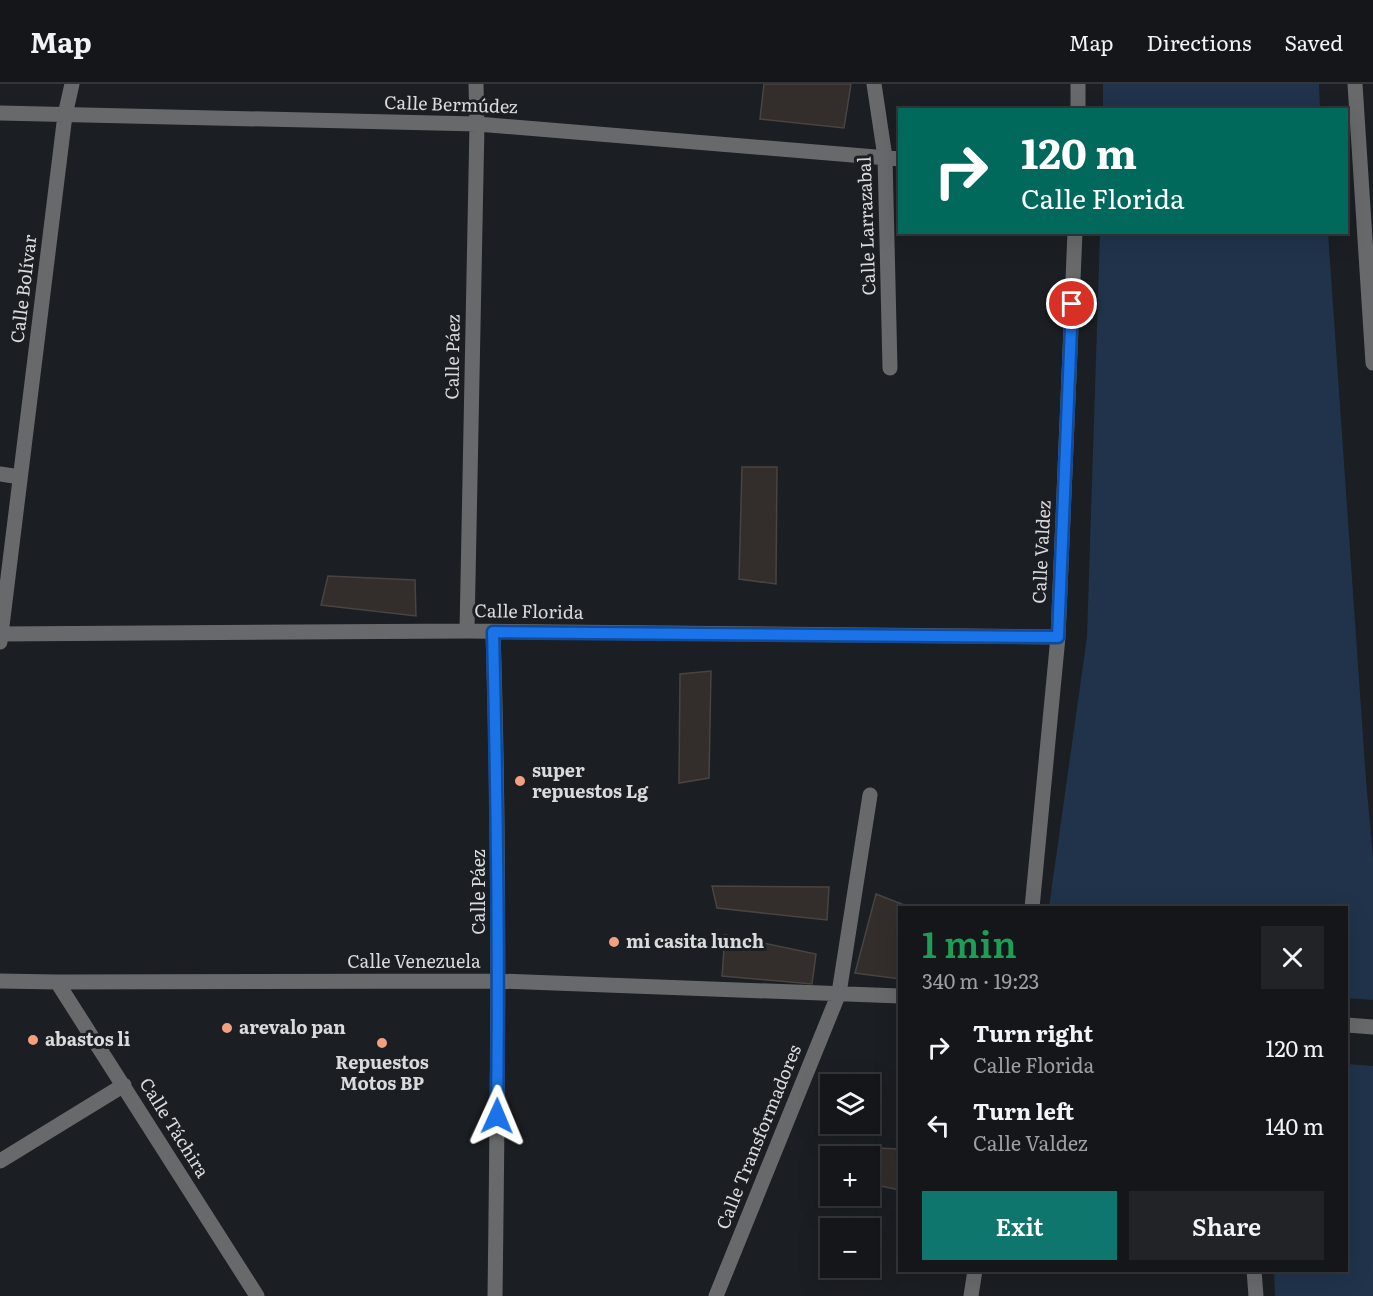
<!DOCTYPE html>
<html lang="en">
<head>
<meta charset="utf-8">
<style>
	:root { --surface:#14161a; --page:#212327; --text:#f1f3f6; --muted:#9d9fa2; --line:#333539; --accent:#0f766e }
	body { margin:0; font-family:Literata,serif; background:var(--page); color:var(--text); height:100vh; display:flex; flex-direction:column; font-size:22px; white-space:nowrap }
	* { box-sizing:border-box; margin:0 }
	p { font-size:20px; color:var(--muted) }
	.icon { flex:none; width:33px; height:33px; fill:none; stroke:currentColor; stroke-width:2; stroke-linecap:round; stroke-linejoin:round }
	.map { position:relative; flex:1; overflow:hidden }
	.details { position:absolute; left:898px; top:822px; width:450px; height:366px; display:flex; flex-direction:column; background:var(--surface); border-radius:0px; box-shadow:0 6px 24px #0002,0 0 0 2px var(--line) }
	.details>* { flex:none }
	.guide { position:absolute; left:898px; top:24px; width:450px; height:126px; border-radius:0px; box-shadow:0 6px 24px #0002,0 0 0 2px var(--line); background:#00695c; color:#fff; overflow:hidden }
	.controls { position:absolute; left:820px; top:990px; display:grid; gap:12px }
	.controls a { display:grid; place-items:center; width:60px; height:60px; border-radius:0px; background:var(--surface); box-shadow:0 6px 24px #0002,0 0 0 2px var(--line); font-size:30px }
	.pin { position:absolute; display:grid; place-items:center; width:51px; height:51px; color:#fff; margin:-26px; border:3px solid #fff; border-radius:50%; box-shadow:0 2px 6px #0007 }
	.me { position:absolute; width:66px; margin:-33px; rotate:1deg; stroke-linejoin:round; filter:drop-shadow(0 0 4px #0008) }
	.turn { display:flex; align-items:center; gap:21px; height:126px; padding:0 24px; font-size:27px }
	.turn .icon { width:78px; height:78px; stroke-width:2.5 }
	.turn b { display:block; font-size:42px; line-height:51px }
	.round { display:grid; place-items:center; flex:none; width:63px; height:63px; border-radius:0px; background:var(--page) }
	.headline { display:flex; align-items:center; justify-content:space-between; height:102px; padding:0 24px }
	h1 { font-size:36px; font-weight:600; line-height:45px; color:#1e9e55 }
	.cta { display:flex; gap:12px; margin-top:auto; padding:12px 24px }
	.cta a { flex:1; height:69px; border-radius:0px; background:var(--accent); color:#fff; font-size:24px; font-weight:600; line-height:69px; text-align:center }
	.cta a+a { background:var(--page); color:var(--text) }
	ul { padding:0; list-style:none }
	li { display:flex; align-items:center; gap:18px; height:78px; padding:0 24px }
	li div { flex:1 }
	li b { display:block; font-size:22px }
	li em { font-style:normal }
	header { display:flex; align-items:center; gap:36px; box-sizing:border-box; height:84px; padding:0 30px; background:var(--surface); border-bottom:2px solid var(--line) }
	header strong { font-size:28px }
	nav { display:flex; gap:33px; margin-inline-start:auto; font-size:21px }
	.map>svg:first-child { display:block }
	.green { fill:#20334b }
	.building { fill:#332e2c; stroke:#494442; stroke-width:1.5 }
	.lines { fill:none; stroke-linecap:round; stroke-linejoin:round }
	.minor { stroke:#68696b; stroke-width:15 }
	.route-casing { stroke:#114b97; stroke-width:15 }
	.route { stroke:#1a73e8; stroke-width:10 }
	.poi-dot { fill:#f2a07f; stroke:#1b1e22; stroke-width:2 }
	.labels { text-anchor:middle; stroke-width:6; stroke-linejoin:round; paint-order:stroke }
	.street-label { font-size:18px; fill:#d8dadc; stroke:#1b1e22 }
	.poi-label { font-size:18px; font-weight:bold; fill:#d8dadc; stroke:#1b1e22; text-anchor:start }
</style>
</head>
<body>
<header>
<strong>Map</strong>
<nav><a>Map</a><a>Directions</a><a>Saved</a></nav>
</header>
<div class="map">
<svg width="1373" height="1212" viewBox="0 0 1373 1212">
	<rect width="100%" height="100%" fill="#1b1e22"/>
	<path class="green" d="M1103,0H1319L1320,25H1103Z
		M1100,149H1328L1366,696L1373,774V916L1347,914V824L1049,823L1087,553Z
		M1347,980L1373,982V1212H1275L1274,1187L1347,1186Z"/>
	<path class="building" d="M764,0H851L844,44L760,35Z
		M742,383H777L776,500L739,495Z
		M328,492L415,496L416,532L321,521Z
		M711,587L709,694L679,699L680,590Z
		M712,802L829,803L827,836L717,824Z
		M876,810L912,824H900V895L855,889Z
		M725,851L816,870L812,900L722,892Z
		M877,1064L900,1065V1106L870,1100Z"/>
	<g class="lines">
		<path class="minor" d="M874,0L885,73L890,284
			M1355,0L1373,279
			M1078,26V0
			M0,29L477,40L900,75
			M0,390L20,393
			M467,547L477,40L476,0
			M493,548C500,769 498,990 495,1212
			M0,550L467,547L1058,553
			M0,558L65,31L72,0
			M1032,824L1058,553L1075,148
			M0,897L57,898L499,897L900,912
			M57,898L257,1212
			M1347,941L1373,943
			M0,1077L124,1001
			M1254,1186L1256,1212
			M716,1212L839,909L870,711
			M971,1212L975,1186"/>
	</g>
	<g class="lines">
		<g class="route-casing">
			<path id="route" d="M497,1032C499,871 497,709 493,548L1058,553L1072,220"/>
		</g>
		<use href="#route" class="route"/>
	</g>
	<g class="poi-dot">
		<circle cx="520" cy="697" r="6"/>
		<circle cx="614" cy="858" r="6"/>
		<circle cx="227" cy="944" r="6"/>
		<circle cx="33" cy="956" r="6"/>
		<circle cx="382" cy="959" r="6"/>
	</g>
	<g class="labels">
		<g class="street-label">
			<text transform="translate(451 21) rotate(2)" y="6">Calle Bermúdez</text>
			<text transform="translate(867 142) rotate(-92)" y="6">Calle Larrazabal</text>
			<text transform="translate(24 205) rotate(-83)" y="6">Calle Bolívar</text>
			<text transform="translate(453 273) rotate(-89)" y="6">Calle Páez</text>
			<text transform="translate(1042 468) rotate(-87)" y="6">Calle Valdez</text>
			<text transform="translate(529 528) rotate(1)" y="6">Calle Florida</text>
			<text transform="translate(479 808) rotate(-90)" y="6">Calle Páez</text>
			<text x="414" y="884">Calle Venezuela</text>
			<text transform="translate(174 1044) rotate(58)" y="6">Calle Táchira</text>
			<text transform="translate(759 1053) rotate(-68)" y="6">Calle Transformadores</text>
		</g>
		<g class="poi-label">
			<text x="532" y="693">super<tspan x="532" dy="21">repuestos Lg</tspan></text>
			<text x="626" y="864">mi casita lunch</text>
			<text x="239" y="950">arevalo pan</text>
			<text x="45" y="962">abastos li</text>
			<text x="382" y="985" text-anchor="middle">Repuestos<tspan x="382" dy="21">Motos BP</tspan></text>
		</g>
	</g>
</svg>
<div class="controls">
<a><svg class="icon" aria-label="layers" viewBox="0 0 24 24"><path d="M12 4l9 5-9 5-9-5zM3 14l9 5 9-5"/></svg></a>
<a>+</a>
<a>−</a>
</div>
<div class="pin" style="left:1072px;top:220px;background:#d93025"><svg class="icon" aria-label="arrive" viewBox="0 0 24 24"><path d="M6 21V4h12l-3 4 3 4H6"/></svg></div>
<svg class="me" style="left:497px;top:1032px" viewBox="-20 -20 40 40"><path d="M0-17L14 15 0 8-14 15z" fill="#1a73e8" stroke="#fff" stroke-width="4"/></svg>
<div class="guide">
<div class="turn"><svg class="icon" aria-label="right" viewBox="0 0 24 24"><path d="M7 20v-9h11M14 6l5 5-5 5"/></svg><div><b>120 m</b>Calle Florida</div></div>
</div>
<section class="details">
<div class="headline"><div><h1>1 min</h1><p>340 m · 19:23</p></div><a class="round"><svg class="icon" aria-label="close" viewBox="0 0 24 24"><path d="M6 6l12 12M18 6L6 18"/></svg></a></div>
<ul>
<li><svg class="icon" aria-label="right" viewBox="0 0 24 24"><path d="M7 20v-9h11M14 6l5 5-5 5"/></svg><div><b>Turn right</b><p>Calle Florida</p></div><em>120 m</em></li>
<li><svg class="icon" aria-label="left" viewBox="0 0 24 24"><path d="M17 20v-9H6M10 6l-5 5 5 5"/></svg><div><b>Turn left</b><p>Calle Valdez</p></div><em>140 m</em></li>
</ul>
<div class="cta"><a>Exit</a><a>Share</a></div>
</section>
</div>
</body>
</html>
